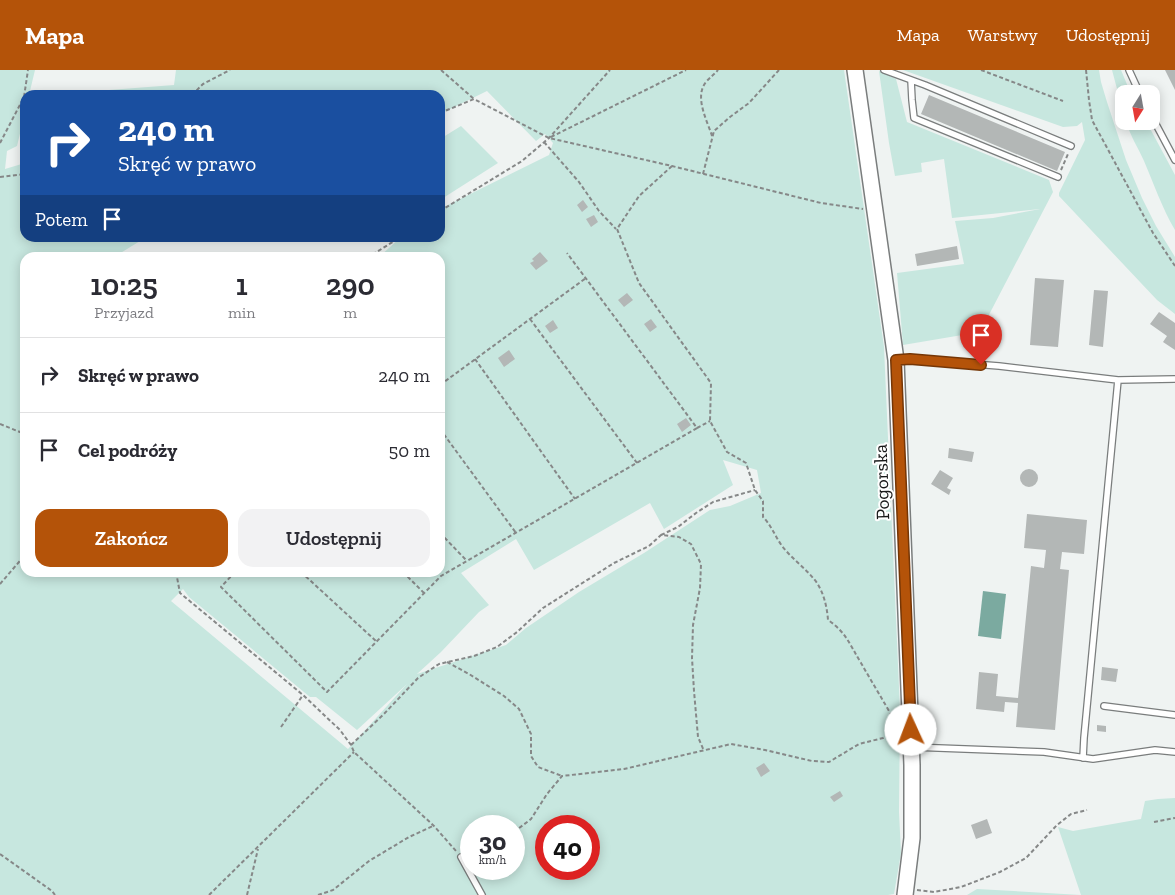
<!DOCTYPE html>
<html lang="pl">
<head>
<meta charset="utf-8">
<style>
	:root { --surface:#fff; --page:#f2f2f3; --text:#2b2b33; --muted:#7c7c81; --line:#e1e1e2; --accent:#b45309 }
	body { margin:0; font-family:"Zilla Slab",serif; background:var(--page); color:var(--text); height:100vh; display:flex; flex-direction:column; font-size:19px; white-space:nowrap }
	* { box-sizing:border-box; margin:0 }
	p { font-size:16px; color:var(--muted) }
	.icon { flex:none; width:28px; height:28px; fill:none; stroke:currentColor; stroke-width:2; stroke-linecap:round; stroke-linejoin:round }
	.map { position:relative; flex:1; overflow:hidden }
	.drawer { position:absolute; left:20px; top:182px; width:425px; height:325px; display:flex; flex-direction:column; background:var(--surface); border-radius:15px; box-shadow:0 2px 12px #0003 }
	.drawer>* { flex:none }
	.top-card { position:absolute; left:20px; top:20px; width:425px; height:152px; border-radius:15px; box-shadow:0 2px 12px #0003; background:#1a4fa0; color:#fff; overflow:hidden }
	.needle { width:32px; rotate:191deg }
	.fabs { position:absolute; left:1115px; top:15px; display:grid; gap:10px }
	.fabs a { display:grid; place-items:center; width:45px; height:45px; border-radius:10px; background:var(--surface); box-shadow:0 2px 12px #0003; font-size:25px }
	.speed { position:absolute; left:460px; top:745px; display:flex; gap:10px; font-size:25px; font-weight:700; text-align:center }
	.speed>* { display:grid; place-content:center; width:65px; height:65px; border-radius:50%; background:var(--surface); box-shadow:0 2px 12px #0003; line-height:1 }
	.speed small { font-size:12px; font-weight:400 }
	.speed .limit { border:8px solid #d22; background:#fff; color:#111 }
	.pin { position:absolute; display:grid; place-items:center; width:42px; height:42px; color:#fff; margin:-51px -21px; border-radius:50% 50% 50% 0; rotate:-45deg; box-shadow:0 0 5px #0007 }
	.pin .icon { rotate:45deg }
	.me { position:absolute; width:55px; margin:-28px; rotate:358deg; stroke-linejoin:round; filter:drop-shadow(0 0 4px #0008) }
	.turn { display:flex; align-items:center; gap:18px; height:105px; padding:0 15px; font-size:22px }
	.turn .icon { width:65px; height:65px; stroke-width:2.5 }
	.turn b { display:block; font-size:35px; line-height:42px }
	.then { display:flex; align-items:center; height:48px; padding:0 15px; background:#0003; gap:10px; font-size:19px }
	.eta { display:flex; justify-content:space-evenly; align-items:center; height:85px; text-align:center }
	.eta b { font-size:30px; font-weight:600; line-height:35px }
	.button { display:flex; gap:10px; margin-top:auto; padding:10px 15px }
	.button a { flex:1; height:58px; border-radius:15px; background:var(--accent); color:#fff; font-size:20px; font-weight:600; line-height:58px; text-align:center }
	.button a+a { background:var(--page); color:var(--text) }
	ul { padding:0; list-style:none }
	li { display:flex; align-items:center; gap:15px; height:75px; padding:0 15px; border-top:1px solid var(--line) }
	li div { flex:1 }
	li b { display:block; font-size:19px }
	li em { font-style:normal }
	header { display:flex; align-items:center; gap:30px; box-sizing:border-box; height:70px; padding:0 25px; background:var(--accent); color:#fff }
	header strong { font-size:24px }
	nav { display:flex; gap:28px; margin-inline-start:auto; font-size:18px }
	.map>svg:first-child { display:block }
	.green { fill:#c7e7df; fill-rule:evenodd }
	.water { fill:#7baaa0 }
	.building { fill:#b3b7b6 }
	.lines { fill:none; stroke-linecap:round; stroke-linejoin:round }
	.service-casing { stroke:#7a7d7d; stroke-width:8 }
	.tertiary-casing { stroke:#7a7d7d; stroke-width:18 }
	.path { stroke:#868888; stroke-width:2; stroke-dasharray:4 2.5; stroke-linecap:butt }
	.service { stroke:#fff; stroke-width:5.5 }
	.tertiary { stroke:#fff; stroke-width:15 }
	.route-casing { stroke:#753606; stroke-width:12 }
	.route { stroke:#b45309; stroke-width:9 }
	.labels { text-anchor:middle; stroke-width:4; stroke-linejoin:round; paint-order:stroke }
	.street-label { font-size:19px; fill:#171818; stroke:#fff }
</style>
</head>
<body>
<header>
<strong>Mapa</strong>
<nav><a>Mapa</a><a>Warstwy</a><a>Udostępnij</a></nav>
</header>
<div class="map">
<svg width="1175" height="825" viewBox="0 0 1175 825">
	<rect width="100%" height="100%" fill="#eff3f2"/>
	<path class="green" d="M0,0H35L29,25H25V43L17,76L7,81L5,99L25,93V168H145L114,187L25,188V502H440V188L379,187L400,168H440V139L549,85L553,73L545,64L536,71L487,21L440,44V25H82L83,22L174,15L176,0H844L884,277L900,640L899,742L901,783L894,824L888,825H0ZM723,390L757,400L761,423L730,436L710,440L644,483L579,522L526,558L506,575L417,604L441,582L479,542L489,535L461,503L516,469L534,500L650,433L664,459L733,415ZM183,519L189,527L310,627H316L357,660L407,614L348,679L171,531ZM471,756H514V799H471ZM546,756H589V799H546Z
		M903,0H1099L1101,12L1107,32L1126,90L1142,128L1156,156L1175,187V244L1157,230L1059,126V123L1085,70L1082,52L1077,56L1063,57Z
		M1112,0H1121L1131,24H1124V45Z
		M879,1L896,9L907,52L1049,110L1053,122L980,262L903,275L897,203L964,194L955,151L993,148L1040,139L952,148L944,89L921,93L922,102L895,106L889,73Z
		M1126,51H1146L1175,105V160C1162,138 1154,114 1144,91C1138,77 1130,66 1126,51Z
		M461,56L498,93L440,130V69Z
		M1175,728V825H967L977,819L1081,825L1058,757L1073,761L1141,749L1145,731L1158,729Z"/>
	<path class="water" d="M983,521L1006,524L1001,569L978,566Z"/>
	<path class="building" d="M1165,0H1175V20Z
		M929,25L1065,82L1057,101L921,44Z
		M583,130L588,137L582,142L577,135Z
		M594,145L598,152L591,157L586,149Z
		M957,176L959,189L917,196L915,184Z
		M540,182L548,191L536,200L530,193L534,191L532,189Z
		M1035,208L1064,210L1058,277L1030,275Z
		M1094,220L1108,221L1103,277L1089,275Z
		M627,223L633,230L624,237L618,230Z
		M1159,242L1175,253V280L1163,272L1167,266L1150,254Z
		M651,249L657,257L650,262L644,254Z
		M553,250L558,258L550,263L545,256Z
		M509,280L515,289L504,297L498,288Z
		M686,348L691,355L682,362L677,354Z
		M949,378L974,382L972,392L948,388Z
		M1020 408a9 9 0 1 1 18 0a9 9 0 1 1-18 0Z
		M940,400L953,408L947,418L951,420L949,425L931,414Z
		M1027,444L1087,450L1084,484L1062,482L1060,499L1069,500L1055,660L1016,657L1018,633L1005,632L1004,642L976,639L979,602L998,604L996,626L1018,628L1031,496L1044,498L1046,480L1024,478Z
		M1102,597L1118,599L1116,612L1101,610Z
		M1097,655L1106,656V662L1097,661Z
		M764,693L770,701L761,707L756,698Z
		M840,721L843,726L834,732L830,727Z
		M987,749L992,763L976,769L971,755Z"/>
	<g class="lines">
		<g class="service-casing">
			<path id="service" d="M884,0L925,15L1071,76
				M1129,0L1140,24
				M911,10L912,30L914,48L1058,107
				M1151,45L1175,90
				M896,290L910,289L999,296L1118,310L1084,668L1083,688
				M1118,310L1175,309
				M1104,636L1175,645
				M912,677L1044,682L1093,689L1155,680L1175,682
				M461,787L482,825"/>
		</g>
		<g class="tertiary-casing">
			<path id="tertiary" d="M855,0L896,290L912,695V768L905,825"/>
		</g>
		<path class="path" d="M441,0L474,29
			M981,0L1063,31
			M1086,0L1089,30L1092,50L1153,163L1175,196
			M192,25L203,14L230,0
			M440,43L474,29L549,68L672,96L821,133L863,139
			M712,66C707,50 694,27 706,12C710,7 714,5 718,0
			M551,67L686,0
			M544,72L579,112L599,141L616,159
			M0,73L24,27L28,0
			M672,96L639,126L617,159L639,213L711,313L710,351L727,382L746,393L755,420L763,431V447C771,455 775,466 782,476C792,489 807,499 817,513C824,524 827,537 828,550C846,562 850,575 861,593C873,614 886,635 898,657
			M1061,100L1068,84
			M703,104L714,61L730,47L749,33L779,0
			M0,107L25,104
			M440,141L522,91L549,68L610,0
			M367,188L399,168
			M530,249L637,393
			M475,289L575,429
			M440,315L586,208
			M0,354L25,364
			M697,358L710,351
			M440,359L516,463
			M440,463L467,491
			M661,465L678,457L696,443L713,432L755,420
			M176,502L180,523L303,625L340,660L351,675L354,682L434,756L456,781
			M235,502L221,517L327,622L441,506L697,358L567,183
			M301,502L377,572
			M403,502L424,523
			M0,514L25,485
			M447,592L469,604L504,626L519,639L531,664V686L538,697L562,706
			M281,657L303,625
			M351,675L383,645L418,608L439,594L474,586L497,577L517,562L543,538L614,493L649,476L661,465L679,467L691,474L701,494L700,518L693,555L692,588L694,621L698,667L704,681
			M1154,752L1175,748
			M514,762L531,749L547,724L562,706L624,699L731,674L765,680L812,691L829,692L859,674L883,668L898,661
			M0,784L52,821L55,825
			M917,820L934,822L961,817L1000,802L1026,788L1057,755L1071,744L1087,740
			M209,825L354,682
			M247,825L258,779
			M318,825L333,820L369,791L409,767L433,756"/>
		<use href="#service" class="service"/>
		<use href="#tertiary" class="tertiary"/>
	</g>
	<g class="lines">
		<g class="route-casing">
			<path id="route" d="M911,660L896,290L910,289L981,295"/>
		</g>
		<use href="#route" class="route"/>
	</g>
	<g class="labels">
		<g class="street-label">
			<text transform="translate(881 412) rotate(-92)" y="7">Pogorska</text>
		</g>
	</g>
</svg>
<div class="fabs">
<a><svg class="needle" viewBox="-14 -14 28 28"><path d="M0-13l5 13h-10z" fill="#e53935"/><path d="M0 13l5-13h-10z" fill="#7c7c81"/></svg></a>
</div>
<div class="speed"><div>30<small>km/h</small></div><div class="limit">40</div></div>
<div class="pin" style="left:981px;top:295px;background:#d93025"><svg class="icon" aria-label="arrive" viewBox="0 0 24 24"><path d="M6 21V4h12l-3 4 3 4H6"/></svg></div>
<svg class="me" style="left:911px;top:660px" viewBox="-20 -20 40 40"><circle r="19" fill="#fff"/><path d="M0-13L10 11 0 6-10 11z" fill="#b45309"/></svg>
<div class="top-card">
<div class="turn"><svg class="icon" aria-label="right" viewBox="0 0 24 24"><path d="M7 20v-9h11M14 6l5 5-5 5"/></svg><div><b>240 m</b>Skręć w prawo</div></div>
<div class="then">Potem<svg class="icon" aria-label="arrive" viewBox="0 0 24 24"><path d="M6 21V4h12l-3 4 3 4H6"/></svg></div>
</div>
<section class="drawer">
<div class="eta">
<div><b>10:25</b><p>Przyjazd</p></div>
<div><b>1</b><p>min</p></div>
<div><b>290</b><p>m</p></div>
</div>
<ul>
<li><svg class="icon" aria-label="right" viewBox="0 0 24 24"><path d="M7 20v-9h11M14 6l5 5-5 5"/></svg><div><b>Skręć w prawo</b></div><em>240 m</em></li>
<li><svg class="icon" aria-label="arrive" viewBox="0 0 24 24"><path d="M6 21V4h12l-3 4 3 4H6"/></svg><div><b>Cel podróży</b></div><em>50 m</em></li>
</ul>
<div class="button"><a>Zakończ</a><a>Udostępnij</a></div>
</section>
</div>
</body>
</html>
